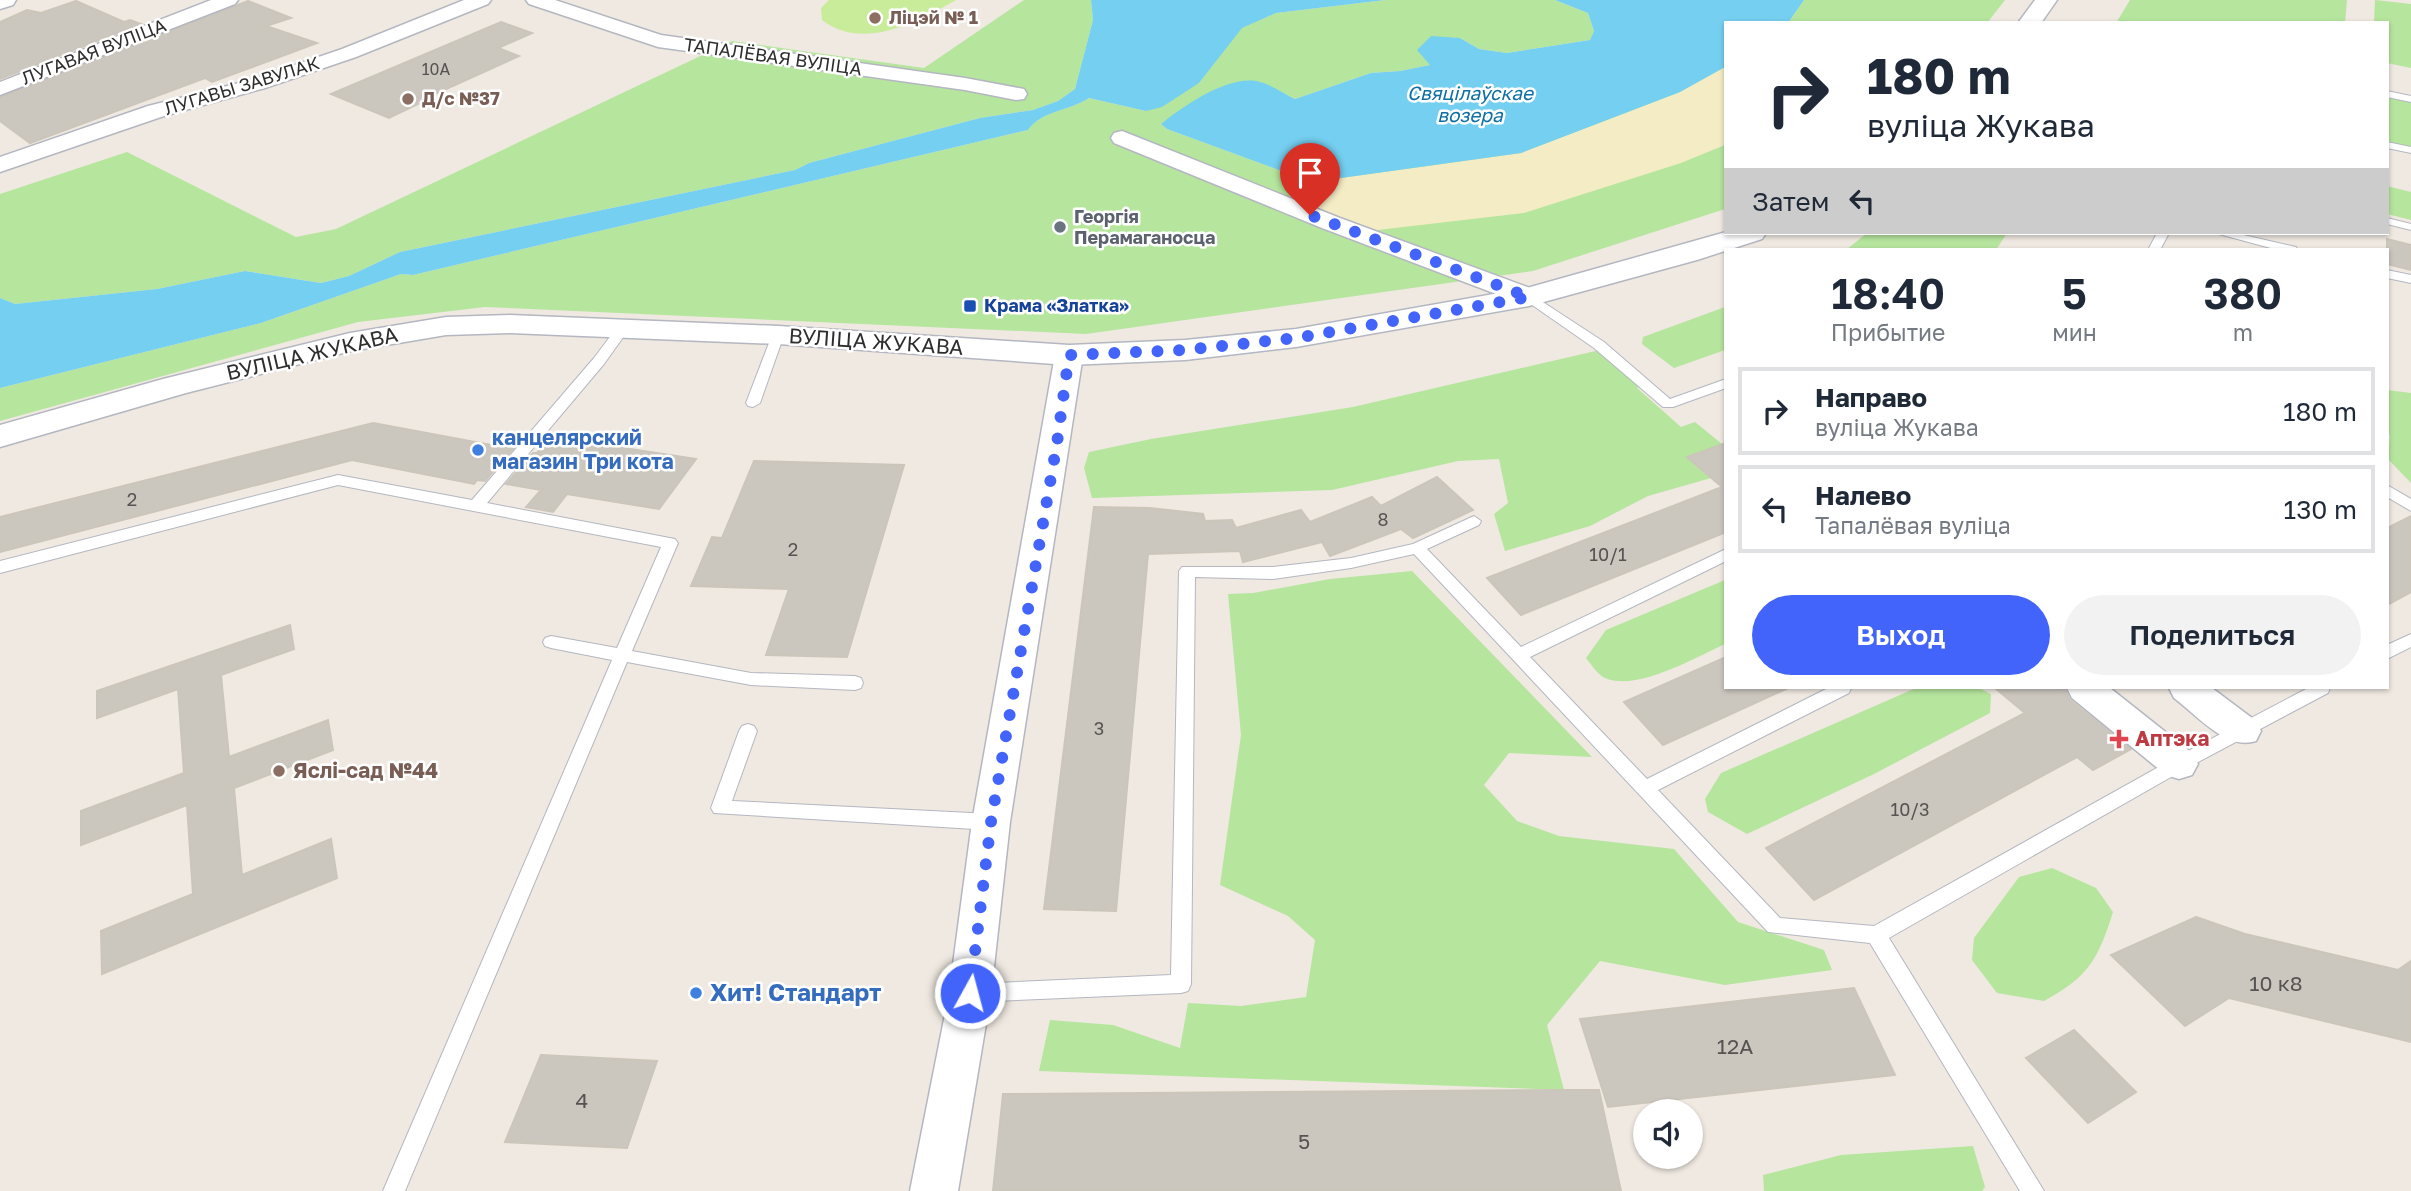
<!DOCTYPE html>
<html lang="ru">
<head>
<meta charset="utf-8">
<style>
	:root { --surface:#fff; --page:#f2f2f3; --text:#1f2937; --muted:#747a83; --line:#e0e1e3; --accent:#4264fb }
	body { margin:0; font-family:"Golos Text",sans-serif; background:var(--page); color:var(--text); height:100vh; display:flex; flex-direction:column; font-size:26px; white-space:nowrap }
	* { box-sizing:border-box; margin:0 }
	p { font-size:23px; color:var(--muted) }
	.icon { flex:none; width:38px; height:38px; fill:none; stroke:currentColor; stroke-width:2; stroke-linecap:round; stroke-linejoin:round }
	.map { position:relative; flex:1; overflow:hidden }
	.drawer { position:absolute; left:1724px; top:248px; width:665px; height:441px; display:flex; flex-direction:column; background:var(--surface); border-radius:0px; box-shadow:0 2px 5px #0004 }
	.drawer>* { flex:none }
	.top-card { position:absolute; left:1724px; top:21px; width:665px; height:214px; border-radius:0px; box-shadow:0 2px 5px #0004; background:#fff; color:var(--text); overflow:hidden }
	.tools { position:absolute; left:1633px; top:1099px; display:grid; gap:14px }
	.tools a { display:grid; place-items:center; width:70px; height:70px; border-radius:50%; background:var(--surface); box-shadow:0 2px 5px #0004; font-size:35px }
	.pin { position:absolute; display:grid; place-items:center; width:60px; height:60px; color:#fff; margin:-72px -30px; border-radius:50% 50% 50% 0; rotate:-45deg; box-shadow:0 0 7px #0007 }
	.pin .icon { rotate:45deg }
	.me { position:absolute; width:77px; margin:-38px; rotate:7deg; stroke-linejoin:round; filter:drop-shadow(0 0 5px #0008) }
	.turn { display:flex; align-items:center; gap:24px; height:147px; padding:0 28px; font-size:32px }
	.turn .icon { width:91px; height:91px; stroke-width:2.5 }
	.turn b { display:block; font-size:49px; line-height:60px }
	.then { display:flex; align-items:center; height:66px; padding:0 28px; background:#0003; gap:14px; font-size:26px }
	.eta { display:flex; justify-content:space-evenly; align-items:center; height:119px; text-align:center }
	.eta b { font-size:42px; font-weight:600; line-height:49px }
	.action { display:flex; gap:14px; margin-top:auto; padding:14px 28px }
	.action a { flex:1; height:80px; border-radius:42px; background:var(--accent); color:#fff; font-size:28px; font-weight:600; line-height:80px; text-align:center }
	.action a+a { background:var(--page); color:var(--text) }
	ul { padding:0; list-style:none }
	li { display:flex; align-items:center; gap:21px; height:88px; margin:0 14px 10px; padding:0 14px; border:4px solid var(--line); border-radius:0px }
	li div { flex:1 }
	li b { display:block; font-size:26px }
	li em { font-style:normal }
	.map>svg:first-child { display:block }
	.green { fill:#b6e59e }
	.sand { fill:#f3ecc5 }
	.pitch { fill:#c9ec9a }
	.water { fill:#75cff0 }
	.building { fill:#cbc7bf; stroke:#cbc5ba; stroke-width:2 }
	.lines { fill:none; stroke-linecap:round; stroke-linejoin:round }
	.lane-casing { stroke:#b4b7c1; stroke-width:2 }
	.street-casing { stroke:#b4b7c1; stroke-width:3 }
	.secondary-casing { stroke:#b4b7c1; stroke-width:3 }
	.lane { fill:#fff; fill-rule:evenodd }
	.street { fill:#fff; fill-rule:evenodd }
	.secondary { fill:#fff; fill-rule:evenodd }
	.route { stroke:#4264fb; stroke-width:12; stroke-dasharray:0 21.6 }
	.education-dot { fill:#8d6e63; stroke:#fff; stroke-width:2.5 }
	.worship-dot { fill:#6b7280; stroke:#fff; stroke-width:2.5 }
	.transit-dot { fill:#1a4fb4; stroke:#fff; stroke-width:2.5 }
	.shop-dot { fill:#3f7fe0; stroke:#fff; stroke-width:2.5 }
	.health-dot { fill:#e0444e; stroke:#fff; stroke-width:2.5 }
	.labels { text-anchor:middle; stroke-width:5; stroke-linejoin:round; paint-order:stroke }
	.far-number-label { font-size:16px; fill:#555452 }
	.far-education-label { font-size:18px; font-weight:bold; fill:#785e54; stroke:#fff; text-anchor:start }
	.far-street-label { font-size:18px; fill:#2e2e2e; stroke:#fff }
	.far-worship-label { font-size:18px; font-weight:bold; fill:#5b616d; stroke:#fff; text-anchor:start }
	.far-transit-label { font-size:18px; font-weight:bold; fill:#164399; stroke:#fff; text-anchor:start }
	.number-label { font-size:18px; fill:#555452 }
	.far-water-label { font-size:19px; font-style:italic; fill:#0d6fa3; stroke:#fff }
	.street-label { font-size:21px; fill:#2e2e2e; stroke:#fff }
	.shop-label { font-size:21px; font-weight:bold; fill:#366cbe; stroke:#fff; text-anchor:start }
	.health-label { font-size:21px; font-weight:bold; fill:#be3a42; stroke:#fff; text-anchor:start }
	.education-label { font-size:21px; font-weight:bold; fill:#785e54; stroke:#fff; text-anchor:start }
	.near-number-label { font-size:21px; fill:#555452 }
	.near-shop-label { font-size:24px; font-weight:bold; fill:#366cbe; stroke:#fff; text-anchor:start }
</style>
</head>
<body>
<div class="map">
<svg width="2411" height="1191" viewBox="0 0 2411 1191">
	<rect width="100%" height="100%" fill="#efe9e1"/>
	<path class="green" d="M1024,0H1091L1093,20L1075,89L1058,101L1033,110L980,118L809,163L795,170L400,252L349,276L321,283L245,271L157,289L15,304L0,298V194L127,152L296,237L336,229L732,41L924,68Z
		M1385,0H1555L1588,13L1594,31L1590,40L1507,53L1479,49L1460,38L1430,65L1400,71L1371,73L1295,99L1260,82L1208,93L1161,124L1167,129L1312,182L1680,92L1725,67V209L1533,271L1086,334L485,307L358,322L0,421V388L261,323L401,274L413,275L1028,130C1042,110 1070,111 1089,98L1146,111L1199,83L1241,28L1276,13Z
		M1804,0H2005L1987,23H1788Z
		M2130,0H2347L2345,23H2116Z
		M2375,0L2411,4V68L2387,63V23H2374Z
		M2387,95L2411,100V149L2387,144Z
		M2387,186L2411,192V220L2387,214Z
		M1867,233H2007L1996,250H1846Z
		M1725,307V350L1674,368L1642,344L1643,337Z
		M1600,350L1640,386L1637,388L1681,427L1695,422L1722,444L1688,457L1711,478L1648,496L1590,526L1505,551L1494,514L1508,503L1499,459L1458,461L1332,490L1092,498L1084,468L1089,452L1151,439L1353,407Z
		M2387,390L2411,393V483L2387,458L2390,436L2387,431Z
		M1412,571L1592,757L1509,753L1484,785L1517,821L1559,836L1674,849L1738,922L1824,950L1832,970L1725,985L1600,961L1547,1025L1564,1090L1039,1071L1050,1020L1113,1025L1180,1048L1188,1003L1241,1006L1306,997L1315,940L1288,916L1220,885L1241,735L1228,594L1253,593L1330,579Z
		M1725,580V644C1696,657 1637,692 1605,678C1598,675 1591,664 1586,658L1606,630Z
		M1916,688H1979L1991,694L1990,713L1874,774L1747,834L1708,812L1705,799L1721,773Z
		M2052,868L2096,888L2113,912C2098,960 2088,977 2044,1001L1997,993L1972,960L1974,938L2019,877Z
		M1973,1146L1985,1187L1982,1191H1764L1763,1175L1841,1155Z"/>
	<path class="sand" d="M1725,67V145L1681,163L1524,213L1369,231L1314,208L1310,190L1312,182L1521,153L1680,92Z"/>
	<path class="pitch" d="M829,0H956C919,21 863,52 822,20L821,8Z"/>
	<path class="water" d="M1091,0H1385L1276,13L1242,28L1199,83L1162,107L1146,111L1089,98C1070,111 1042,110 1028,130L413,275L401,274L261,323L0,388V298L15,304L157,289L245,271L321,283L349,276L400,252L795,170L809,163L980,118L1033,110L1058,101L1075,89L1093,20Z
		M1555,0H1804L1788,23H1726L1725,67L1680,92L1521,153L1312,182L1167,129L1161,124C1183,106 1231,73 1260,82C1272,85 1284,94 1295,99L1371,73L1400,71L1430,65L1417,50L1431,36L1460,38L1479,49L1507,53L1590,40L1594,31L1588,13Z"/>
	<path class="building" d="M76,1L124,22L130,20L141,24L0,79V22L27,10L41,13Z
		M248,1L291,18L266,26L317,43L212,82L205,78L30,143L0,121V97Z
		M501,22L532,33L498,48L519,56L415,103L418,104L389,118L331,94Z
		M2387,239L2411,245V270L2387,264Z
		M373,423L513,449L485,481L477,480L474,484L352,460L0,552V517Z
		M551,437L696,459L659,509L567,494L553,512L526,507L541,490L506,484L533,453H537Z
		M1726,443V532L1521,615L1487,578L1722,487L1687,457Z
		M754,461L904,465L847,657L766,655L789,589L691,586L712,537L722,538Z
		M1437,477L1473,510L1413,538L1401,529L1330,556L1322,542L1243,562L1240,551L1148,554L1116,911L1044,909L1094,507L1150,508L1203,514L1205,521L1232,520L1236,528L1301,510L1310,522L1372,497L1381,506Z
		M2411,516V592L2387,605V528Z
		M290,625L294,649L221,675L229,757L328,720L333,750L234,788L242,875L331,839L337,878L102,974L101,931L193,894L187,805L81,845V811L184,773L178,689L97,718V691Z
		M1726,657V688H1788L1663,745L1624,702Z
		M1995,688H2064L2070,700L2131,749L2093,770L2077,757L1814,900L1766,848L2025,713Z
		M2196,917L2245,934L2398,970L2411,961V1042L2229,998L2185,1026L2111,955Z
		M1854,988L1895,1075L1608,1107L1580,1019Z
		M2074,1030L2136,1092L2088,1123L2026,1058Z
		M541,1055L657,1061L627,1148L505,1142Z
		M1564,1090H1599L1621,1191H993L1003,1094Z"/>
	<g class="lines">
		<g class="lane-casing">
			<path id="lane" d="M2387,91L2411,96V102L2387,97Z
				M2387,142L2411,147V153L2387,148Z
				M2387,218L2411,224V230L2387,224Z
				M2157,233H2169L2160,250H2148Z
				M2215,233H2235L2296,247L2298,250H2278Z
				M2387,270L2411,275V283L2387,278Z
				M1529,293L1604,342L1670,399L1726,379V388L1673,407H1663L1594,348L1525,300L1523,297Z
				M623,325L629,329L604,364L487,503L675,539L678,543L632,651L751,673L855,676L861,678L863,683L861,688L855,690L751,685L627,662L405,1191H383L612,660L551,648L545,646L543,642L545,638L551,636L617,648L661,547L338,485L0,573V561L338,475L472,500L594,358L618,326Z
				M778,331L784,335L760,403L753,407L748,406L746,403L772,335Z
				M2387,485L2411,499V511L2387,497Z
				M1474,516L1481,521L1479,525L1427,549L1521,647L1726,549V561L1530,657L1647,779L1828,688H1851L1849,693L1658,790L1780,918L1874,926L2173,759L2308,688H2330L2328,693L2185,769L1889,938L2044,1191H2020L1870,943L1768,932L1414,554L1351,568L1273,579L1195,577L1191,984L1188,991L1181,993L972,1002L965,1000L962,993L965,986L972,984L1171,975L1179,571L1182,567H1273L1351,558L1413,544Z
				M2411,634V647L2387,659V645Z
				M748,724L754,726L757,731L732,801L991,814L997,817L1000,822L997,827L991,830L714,813L711,808L739,731L742,726Z"/>
		</g>
		<g class="street-casing">
			<path id="street" d="M211,0H238L235,4L0,95V82Z
				M464,0H491L488,4L356,57L265,88L164,116L0,172V157L148,106L251,80L342,49Z
				M526,0H555L661,35L965,78L1024,89L1027,94L1024,99L1016,100L965,90L658,47L529,4Z
				M1122,131L1340,218L1538,291L1542,297L1538,303L1529,305L1520,303L1322,228L1114,143L1111,138L1114,133Z
				M1069,347L1079,349L1083,355L1010,822L991,994L958,1191H910L949,994L972,822L1055,355L1059,349Z
				M2067,688H2110L2192,753L2198,764L2192,775L2179,779L2166,775L2072,698Z
				M2169,688H2212L2256,721L2261,731L2256,741C2226,751 2197,715 2174,698Z"/>
		</g>
		<g class="secondary-casing">
			<path id="secondary" d="M0,0H16L13,5L0,9Z
				M2035,0H2057L2041,23H2018Z
				M1726,232L1766,233L1762,239L1697,260L1529,306L1296,347L1185,360L1069,365L778,344L510,333L446,335L351,351L186,393L0,447V425L163,379L350,333L446,317L510,315L778,326L1069,345L1185,340L1296,329L1527,288Z"/>
		</g>
		<use href="#lane" class="lane"/>
		<use href="#street" class="street"/>
		<use href="#secondary" class="secondary"/>
	</g>
	<g class="lines">
		<path class="route" d="M970,993L991,822L1057,443L1069,355L1185,350L1296,338L1529,297L1310,215"/>
	</g>
	<g class="education-dot">
		<circle cx="875" cy="18" r="7"/>
		<circle cx="408" cy="99" r="7"/>
		<circle cx="279" cy="771" r="7"/>
	</g>
	<circle class="worship-dot" cx="1060" cy="227" r="7"/>
	<rect class="transit-dot" x="963" y="299" width="14" height="14" rx="3.5"/>
	<g class="shop-dot">
		<circle cx="478" cy="450" r="7"/>
		<circle cx="696" cy="993" r="7"/>
	</g>
	<path class="health-dot" d="M2115.5 728.5h7v7h7v7h-7v7h-7v-7h-7v-7h7z"/>
	<g class="labels">
		<g class="far-number-label">
			<text x="436" y="75">10А</text>
		</g>
		<g class="far-education-label">
			<text x="889" y="24">Ліцэй № 1</text>
			<text x="422" y="105">Д/с №37</text>
		</g>
		<g class="far-street-label">
			<text transform="translate(94 52) rotate(-21)" y="6">ЛУГАВАЯ ВУЛІЦА</text>
			<text transform="translate(773 57) rotate(8)" y="6">ТАПАЛЁВАЯ ВУЛІЦА</text>
			<text transform="translate(242 86) rotate(-17)" y="6">ЛУГАВЫ ЗАВУЛАК</text>
		</g>
		<g class="far-worship-label">
			<text x="1074" y="223">Георгія<tspan x="1074" dy="21">Перамаганосца</tspan></text>
		</g>
		<g class="far-transit-label">
			<text x="984" y="312">Крама «Златка»</text>
		</g>
		<g class="number-label">
			<text x="132" y="506">2</text>
			<text x="1383" y="526">8</text>
			<text x="793" y="556">2</text>
			<text x="1608" y="561">10/1</text>
			<text x="1099" y="735">3</text>
			<text x="1910" y="816">10/3</text>
		</g>
		<g class="far-water-label">
			<text x="1470" y="100">Свяцілаўскае<tspan x="1470" dy="22">возера</tspan></text>
		</g>
		<g class="street-label">
			<text transform="translate(876 342) rotate(4)" y="7">ВУЛІЦА ЖУКАВА</text>
			<text transform="translate(312 354) rotate(-13)" y="7">ВУЛІЦА ЖУКАВА</text>
		</g>
		<g class="shop-label">
			<text x="492" y="445">канцелярский<tspan x="492" dy="24">магазин Три кота</tspan></text>
		</g>
		<g class="health-label">
			<text x="2135" y="746">Аптэка</text>
		</g>
		<g class="education-label">
			<text x="293" y="778">Яслі-сад №44</text>
		</g>
		<g class="near-number-label">
			<text x="2276" y="991">10 к8</text>
			<text x="1735" y="1054">12А</text>
			<text x="582" y="1108">4</text>
			<text x="1304" y="1149">5</text>
		</g>
		<g class="near-shop-label">
			<text x="710" y="1001">Хит! Стандарт</text>
		</g>
	</g>
</svg>
<div class="tools">
<a><svg class="icon" aria-label="sound" viewBox="0 0 24 24"><path d="M4 9h4l5-4v14l-5-4H4zM17 9q2 3 0 6"/></svg></a>
</div>
<div class="pin" style="left:1310px;top:215px;background:#d93025"><svg class="icon" aria-label="arrive" viewBox="0 0 24 24"><path d="M6 21V4h12l-3 4 3 4H6"/></svg></div>
<svg class="me" style="left:970px;top:993px" viewBox="-20 -20 40 40"><circle r="17" fill="#4264fb" stroke="#fff" stroke-width="3"/><path d="M0-11L8 9 0 5-8 9z" fill="#fff"/></svg>
<div class="top-card">
<div class="turn"><svg class="icon" aria-label="right" viewBox="0 0 24 24"><path d="M7 20v-9h11M14 6l5 5-5 5"/></svg><div><b>180 m</b>вуліца Жукава</div></div>
<div class="then">Затем<svg class="icon" aria-label="left" viewBox="0 0 24 24"><path d="M17 20v-9H6M10 6l-5 5 5 5"/></svg></div>
</div>
<section class="drawer">
<div class="eta">
<div><b>18:40</b><p>Прибытие</p></div>
<div><b>5</b><p>мин</p></div>
<div><b>380</b><p>m</p></div>
</div>
<ul>
<li><svg class="icon" aria-label="right" viewBox="0 0 24 24"><path d="M7 20v-9h11M14 6l5 5-5 5"/></svg><div><b>Направо</b><p>вуліца Жукава</p></div><em>180 m</em></li>
<li><svg class="icon" aria-label="left" viewBox="0 0 24 24"><path d="M17 20v-9H6M10 6l-5 5 5 5"/></svg><div><b>Налево</b><p>Тапалёвая вуліца</p></div><em>130 m</em></li>
</ul>
<div class="action"><a>Выход</a><a>Поделиться</a></div>
</section>
</div>
</body>
</html>
